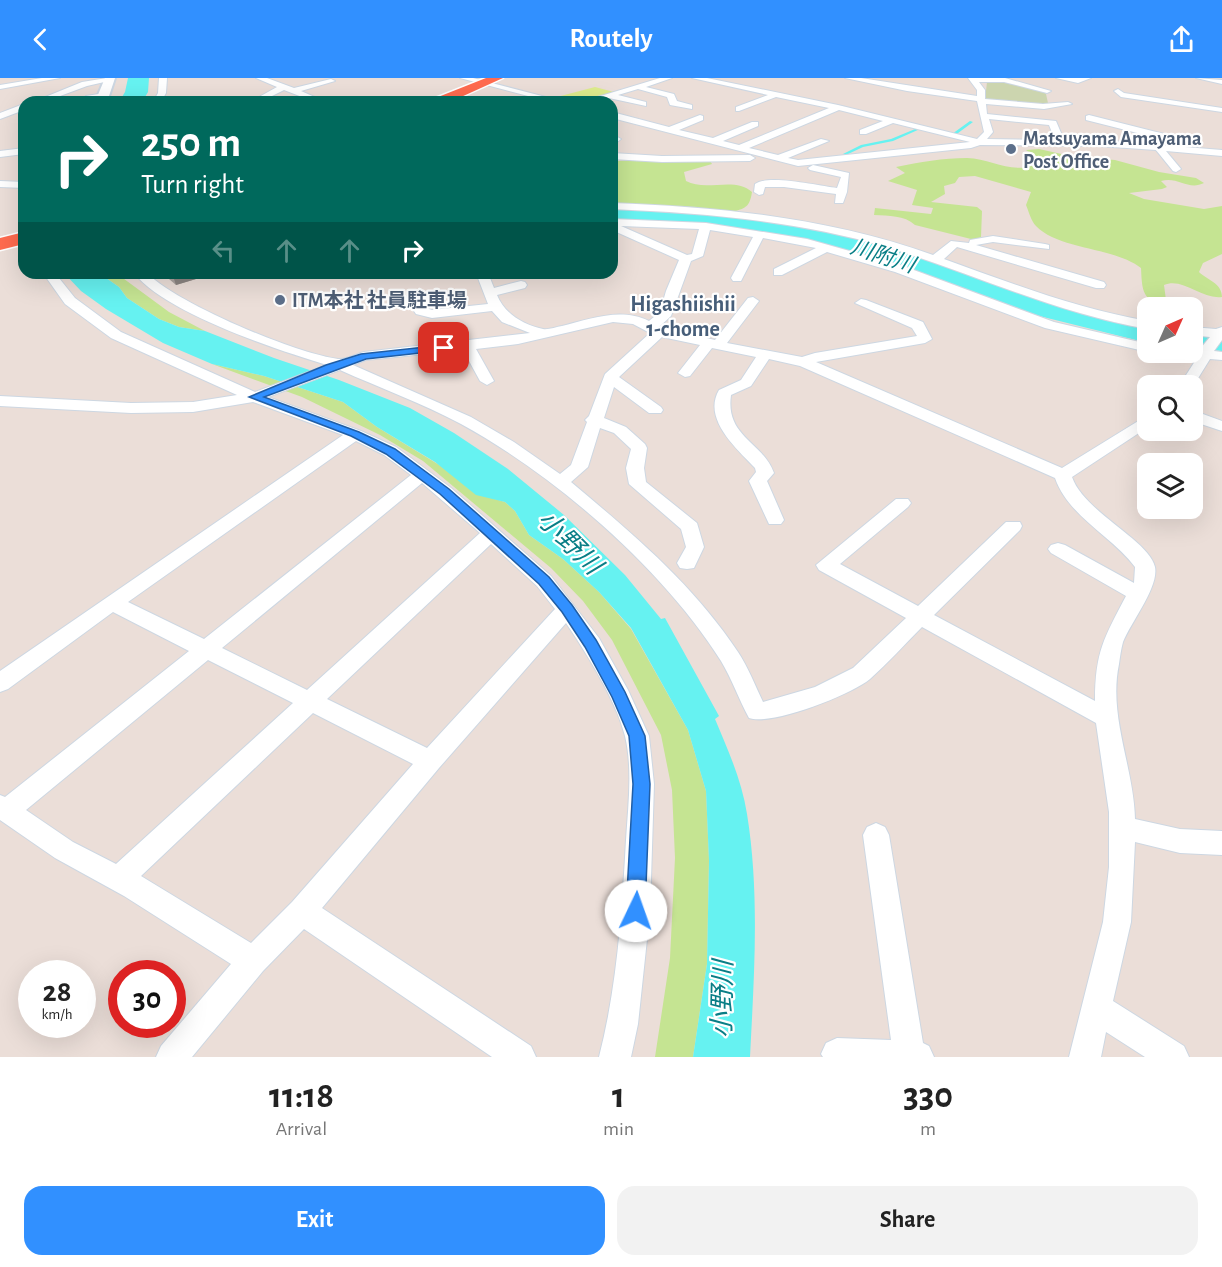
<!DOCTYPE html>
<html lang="en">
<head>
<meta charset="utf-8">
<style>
	:root { --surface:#fff; --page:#f2f2f2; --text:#222; --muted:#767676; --accent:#3190ff }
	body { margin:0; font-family:"Alegreya Sans","Noto Sans JP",sans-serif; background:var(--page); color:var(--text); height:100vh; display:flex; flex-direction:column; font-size:22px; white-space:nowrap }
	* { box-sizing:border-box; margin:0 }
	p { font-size:20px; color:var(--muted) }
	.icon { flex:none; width:33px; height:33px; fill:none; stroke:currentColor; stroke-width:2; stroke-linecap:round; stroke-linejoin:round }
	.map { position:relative; height:979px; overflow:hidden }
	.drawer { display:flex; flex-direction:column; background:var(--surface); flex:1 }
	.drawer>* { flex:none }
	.banner { position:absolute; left:18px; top:18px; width:600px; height:183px; border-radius:18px; box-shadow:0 6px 24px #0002; background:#00695c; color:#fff; overflow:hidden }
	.needle { width:39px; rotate:45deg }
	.tools { position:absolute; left:1137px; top:219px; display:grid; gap:12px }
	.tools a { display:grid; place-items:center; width:66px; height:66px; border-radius:12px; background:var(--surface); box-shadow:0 6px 24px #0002; font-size:30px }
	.speed { position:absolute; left:18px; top:882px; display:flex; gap:12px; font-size:30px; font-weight:700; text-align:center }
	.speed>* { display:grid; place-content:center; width:78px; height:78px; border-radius:50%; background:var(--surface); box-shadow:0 6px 24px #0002; line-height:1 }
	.speed small { font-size:15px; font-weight:400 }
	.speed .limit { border:9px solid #d22; background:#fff; color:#111 }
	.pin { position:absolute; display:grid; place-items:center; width:51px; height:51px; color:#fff; margin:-26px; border-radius:12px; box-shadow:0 3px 9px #0006 }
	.me { position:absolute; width:66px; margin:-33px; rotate:3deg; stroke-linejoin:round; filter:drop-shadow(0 0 4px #0008) }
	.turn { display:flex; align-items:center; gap:21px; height:126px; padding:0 24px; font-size:27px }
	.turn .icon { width:78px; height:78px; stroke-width:2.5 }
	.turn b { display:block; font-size:42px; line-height:51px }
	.lanes { display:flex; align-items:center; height:57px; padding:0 24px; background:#0003; justify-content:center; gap:30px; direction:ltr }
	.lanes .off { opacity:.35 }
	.eta { display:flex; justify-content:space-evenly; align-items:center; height:102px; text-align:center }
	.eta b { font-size:36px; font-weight:700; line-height:42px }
	.primary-button { display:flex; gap:12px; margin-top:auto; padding:12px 24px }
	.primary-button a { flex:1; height:69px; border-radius:18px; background:var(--accent); color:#fff; font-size:24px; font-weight:700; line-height:69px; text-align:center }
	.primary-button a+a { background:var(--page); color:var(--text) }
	header { display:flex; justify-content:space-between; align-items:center; height:78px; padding:0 24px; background:var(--accent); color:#fff; font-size:27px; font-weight:700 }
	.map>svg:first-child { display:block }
	.green { fill:#c5e492 }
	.cemetery { fill:#ccd5af }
	.pitch { fill:#deec8d }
	.water { fill:#66f2f1 }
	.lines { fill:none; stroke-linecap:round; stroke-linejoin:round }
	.stream { fill:#66f2f1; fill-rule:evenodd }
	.river { fill:#66f2f1; fill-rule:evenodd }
	.street-casing { stroke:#cdd7e2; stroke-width:2 }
	.secondary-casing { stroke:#cdd7e2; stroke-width:4 }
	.highway-casing { stroke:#fff; stroke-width:3 }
	.street { fill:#fff; fill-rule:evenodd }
	.secondary { fill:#fff; fill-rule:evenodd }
	.highway { fill:#ff6b4f; fill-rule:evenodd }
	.wall { fill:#aaa29e }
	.shaded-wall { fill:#8b8481 }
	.route { fill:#3190ff; stroke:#205ea6; stroke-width:1.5 }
	.service-dot { fill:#5c6f8a; stroke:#fff; stroke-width:2 }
	.labels { text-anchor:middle; stroke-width:4.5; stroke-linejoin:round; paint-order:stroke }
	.far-service-label { font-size:20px; font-weight:bold; fill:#4e5e75; stroke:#fff; text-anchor:start }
	.far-water-label { font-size:22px; font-style:italic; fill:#097e86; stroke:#fff }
	.far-neighbourhood-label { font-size:22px; font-weight:bold; fill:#475e79; stroke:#fff }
	.water-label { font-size:26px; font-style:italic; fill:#097e86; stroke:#fff }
</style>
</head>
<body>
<header><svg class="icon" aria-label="back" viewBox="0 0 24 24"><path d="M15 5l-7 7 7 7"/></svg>Routely<svg class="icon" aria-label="share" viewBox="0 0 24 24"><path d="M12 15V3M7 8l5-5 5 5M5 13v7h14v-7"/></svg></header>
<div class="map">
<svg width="1222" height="979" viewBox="0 0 1222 979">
	<rect width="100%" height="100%" fill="#ebded8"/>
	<path class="green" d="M1039,71L1075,79L1115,82L1159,94L1196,100L1204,105C1188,113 1178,98 1161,103L1167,109L1162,111L1129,115L1144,121L1204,131L1222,128V176L1203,185L1199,194C1207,202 1222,205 1222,219C1202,222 1183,199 1164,207L1166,222L1163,224C1141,225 1142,207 1141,190C1114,169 1059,172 1036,148C1031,143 1029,134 1026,127L1031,114L975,98L959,99L955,105L944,108L945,116L931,124L977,129L982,133L981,159L975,162L915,147C904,137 889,138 874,137L875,130L931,136L933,130L912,127L917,112L888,103L905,95L896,89C920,84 943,80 967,80C992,81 1012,97 1037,86L1038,80L1026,72Z
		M649,82L677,84L710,83L712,86L684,94L686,103C706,114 735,98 752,114C750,126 748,130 735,133L612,127V83Z
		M99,195H116L169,234L205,253L179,249L159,241L127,220L119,209Z
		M212,286L264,298L343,324L377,349L495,421L505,424L515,433L529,457L563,481L599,514L631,551L688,652L706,713L709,782L707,886L693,979H655L670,880L675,780L672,712L661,657L612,562L583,523L551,490L423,383L380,357L302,319Z"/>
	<path class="cemetery" d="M1000,3L1043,13L1046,16L1048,25L1041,28L985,22L987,4Z"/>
	<path class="pitch" d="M595,9L614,14L577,24L553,20Z"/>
	<path class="water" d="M128,0H149L148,14L142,24H119L125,14Z
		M64,195H99L119,209L127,220L159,241L179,249L205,253L274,280L339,302L410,330L454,355L508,391L564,437L625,497L661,541L665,540L719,638L715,641C728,672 742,703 747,736C760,816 754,899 750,979H693L707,886L709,783L706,713L688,652L631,550L599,514L563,481L529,457L515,433L505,424L476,417L435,384L377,349L343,324L264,298L212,286L163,265L106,231L81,213Z"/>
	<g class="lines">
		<path class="stream" d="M970,43L973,44L954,58H952V56Z
			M920,49L928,52L926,53L920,51L893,63L863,69L846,77L843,76L861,67L891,61Z"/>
		<path class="river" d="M612,128L672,129L773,142L870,162L1027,218L1148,247V265L1007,230L863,176L773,156L672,143L612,142Z
			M1192,252L1222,255V273L1192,270Z"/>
		<g class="street-casing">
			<path id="street" d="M42,0H60L0,11V7Z
				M107,0L113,2L87,8L44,24H33L82,4Z
				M159,0H167L166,15L161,24H153L158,15Z
				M256,0H267L294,10L331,1L335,3L301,13L326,24H315L284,12L260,24H250L277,9Z
				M460,0H473L565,24H551Z
				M660,0H672L646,9L674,16L677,23L692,27V31L670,27L667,19L638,11L618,17L646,24V28L609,20L594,24H581Z
				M692,0H707L838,27L977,61L984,54L977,23L907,13L845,0H861L977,18V12L968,0H1005L1051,13L1047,15L1004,4H979L985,12V21L1043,26L1068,24L1072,26L1044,31L986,26L987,36L1056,43L1064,62H1098L1222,72V78L1166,73L1181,91L1176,94L1173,93L1156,72L1098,68L980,67L971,70L798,88L612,40V34L669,49L700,37L703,38V42L679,52L713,60L752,44H758V48L723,63L739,67L829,30L776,19L739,33H736V29L768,17ZM839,32L883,43L860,52V56H866L893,45L970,64L798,82L788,80L829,63L821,61L778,77L749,70ZM989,41L1049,47L1055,62L987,61L993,54Z
				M1056,0H1091L1078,5Z
				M1196,0L1222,2V6Z
				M1118,11L1124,15L1222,30V34L1121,19L1114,13Z
				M105,15L109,17L108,19L80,24L86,18Z
				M21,27H24V32L0,41V35Z
				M1089,37L1184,61L1186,63L1181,66L1086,42V38Z
				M612,56L621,61L617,64L612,62Z
				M24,70V76L0,79V73Z
				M612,75L662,78L750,77L755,80L750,83L662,84L612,81Z
				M813,87L849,95L847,114L843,125H835L836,116L784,109H765L763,116L759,117L754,114L755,106C769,96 819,108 837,110L841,99L810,92L808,90Z
				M0,103L24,104V110L0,109Z
				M612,125C721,129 830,140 933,177L951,163L969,165L970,162L993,158L1045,166L1049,167V171L993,164L976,167L1104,204L1106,207L1104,210H1096L957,169L944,181C1011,205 1077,231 1148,243V251C1056,235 974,196 887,169C798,143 705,135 612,131Z
				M612,141L706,145L807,161L903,188L1054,244L1148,266V274L1045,250L895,194L827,174L782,197H774V191L816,170L763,160L741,203H733L731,200L753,159L710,152L703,178L691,183L671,238L659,249L715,262L748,220L753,219L759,223L727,265L802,279L815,275L917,258L912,250L855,225L861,221L866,222L923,244L932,261L925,265L816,284L1062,390L1148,337V349L1072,399C1084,434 1149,462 1155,489C1159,509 1131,544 1123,564C1121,571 1120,579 1119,586C1108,638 1134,690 1135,741L1180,751L1222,753V777L1180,775L1135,764L1131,844L1113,923L1184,968L1189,979H1145L1106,954L1101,979H1069L1103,844L1109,789V734L1096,645L922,549C905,566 888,585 870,601C851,617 771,648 749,640C739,622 732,601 721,583C663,491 556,398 461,346C422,325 380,310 340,292L268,319L361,353L396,369L451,410L551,498L599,560L628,612L649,658L654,706L650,833L638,946L631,979H599C617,909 622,835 626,762C628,729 633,691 625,658C616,622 587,576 566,545L439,690L322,830L531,968L536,979H492L304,851L263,893L192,979H156L161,968L231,886L124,818L55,780L0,742V717L5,719L189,573L113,534L8,611L0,614V593L343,357L253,324L193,334L131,335L0,328V318L131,325L193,324L237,317L111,260L65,226L43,195H55L75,220L121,254L255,314L327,287C277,272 165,235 134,195H147C178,226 294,275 338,281C346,282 356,276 364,274L530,255L502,244L492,233L432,240L416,236L406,221L407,218H417L426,230L432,232L488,226L476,195H488L494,210L521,203L525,204L527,207L525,210L497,217C504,235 523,247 543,251C548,252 556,249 562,248C590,241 621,229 649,243L660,234L666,213L679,182L612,152ZM621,148L699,151L692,176L687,177ZM613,244L633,246L650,255L605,296L589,338L585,342L587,344L571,387L560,396L514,364L471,339L353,287L366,282L463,272L480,303L487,307L494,303L476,271L518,266ZM662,259L700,267L678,295L685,299L690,298L712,270L756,279L741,302L719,312C702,341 737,371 755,390L756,394L749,403L769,446H781L784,442L767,403L774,395C763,364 725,359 731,317L751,308L769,281L800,288L1055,400C1068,438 1112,458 1135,489L1134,505L1065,467L1058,465L1051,467L1048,471L1051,475L1126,518C1104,560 1095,574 1095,623L934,537L1020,452L1022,448L1020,444H1006L918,528L840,486L908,429L911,425L908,421H896L816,487L819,492L906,540L853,590L815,609L763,624C755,607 748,589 738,574C693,506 633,456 571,404L588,389L600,350L614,355L631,371L626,390L629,406L681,451L686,469L677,485L680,490L687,491L694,490L704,469L697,445L646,404L644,390L647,370L645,366L626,349L604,340L614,309L649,335H661L663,332L661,329L619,299ZM356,363L384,377L411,397L204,561L128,524ZM422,405L480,455L307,612L222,570ZM491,466L537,508L555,531L427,670L327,621ZM208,582L293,625L116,786L73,764L26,732ZM313,635L413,686L292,824L251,865L141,798Z
				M1192,249L1216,251L1222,249V262L1214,273L1222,274V282L1210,281L1192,310V308H1179L1197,280L1180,277L1178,274H1192V271H1200L1210,259L1192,257Z
				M1192,332L1222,343V353L1192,343Z
				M876,745L885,749L889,757L923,965L929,968L934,979H823L821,976L826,965L837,960L891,962L863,757L867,749Z"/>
		</g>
		<g class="secondary-casing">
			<path id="secondary" d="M105,0H115L107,24H95Z"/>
		</g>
		<g class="highway-casing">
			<path id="highway" d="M486,0H503L450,24H431L433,21Z
				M24,154V166L0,172V160Z"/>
		</g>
		<use href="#street" class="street"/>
		<use href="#secondary" class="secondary"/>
		<use href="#highway" class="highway"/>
	</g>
	<path class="wall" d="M162,195H216L176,207Z"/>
	<path class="shaded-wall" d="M172,195H216L176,207Z"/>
	<path class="route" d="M444,267L449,270L447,272L366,281L264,319L359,354L395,371L449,411L549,499L572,527L596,562L625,614L645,658L650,706L645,833L642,840L636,842L629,840L626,833L633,706L629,658L612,619L585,569L562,534L539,506L440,416L386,376L351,358L249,319L326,287L361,276Z"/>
	<g class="service-dot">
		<circle cx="1011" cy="71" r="6"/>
		<circle cx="280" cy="222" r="6"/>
	</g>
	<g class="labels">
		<g class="far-service-label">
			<text x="1023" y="67">Matsuyama Amayama<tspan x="1023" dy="23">Post Office</tspan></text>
			<text x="292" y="229">ITM本社 社員駐車場</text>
		</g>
		<g class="far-water-label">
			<text transform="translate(883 177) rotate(18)" y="8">川附川</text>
		</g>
		<g class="far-neighbourhood-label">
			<text x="683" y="233">Higashiishii<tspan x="683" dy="25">1-chome</tspan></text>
		</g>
		<g class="water-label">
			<text transform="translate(570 464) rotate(45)" y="9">小野川</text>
			<text transform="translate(722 921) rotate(-89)" y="9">小野川</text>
		</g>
	</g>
</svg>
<div class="tools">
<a><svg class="needle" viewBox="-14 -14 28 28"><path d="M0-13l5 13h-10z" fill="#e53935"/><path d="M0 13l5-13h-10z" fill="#767676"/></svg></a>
<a><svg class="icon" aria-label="search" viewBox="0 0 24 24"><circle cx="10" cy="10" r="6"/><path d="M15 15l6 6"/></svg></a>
<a><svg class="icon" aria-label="layers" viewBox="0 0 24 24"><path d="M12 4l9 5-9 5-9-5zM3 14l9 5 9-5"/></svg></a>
</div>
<div class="speed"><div>28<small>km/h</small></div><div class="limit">30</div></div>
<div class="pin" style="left:444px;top:270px;background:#d93025"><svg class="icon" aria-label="arrive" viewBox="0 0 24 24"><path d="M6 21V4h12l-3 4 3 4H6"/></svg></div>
<svg class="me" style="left:636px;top:833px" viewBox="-20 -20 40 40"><circle r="19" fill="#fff"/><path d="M0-13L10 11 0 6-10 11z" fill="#3190ff"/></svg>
<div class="banner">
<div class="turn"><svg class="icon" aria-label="right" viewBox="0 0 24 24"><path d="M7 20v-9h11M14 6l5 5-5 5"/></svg><div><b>250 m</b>Turn right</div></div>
<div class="lanes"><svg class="icon off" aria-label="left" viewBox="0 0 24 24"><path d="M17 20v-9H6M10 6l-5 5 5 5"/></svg><svg class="icon off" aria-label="ahead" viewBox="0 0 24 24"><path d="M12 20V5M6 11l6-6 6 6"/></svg><svg class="icon off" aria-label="ahead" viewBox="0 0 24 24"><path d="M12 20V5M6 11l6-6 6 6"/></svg><svg class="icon" aria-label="right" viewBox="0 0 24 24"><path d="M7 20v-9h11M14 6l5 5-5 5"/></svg></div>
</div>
</div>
<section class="drawer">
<div class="eta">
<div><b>11:18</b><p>Arrival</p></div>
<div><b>1</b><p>min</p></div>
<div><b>330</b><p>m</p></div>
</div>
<div class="primary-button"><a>Exit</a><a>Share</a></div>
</section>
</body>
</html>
